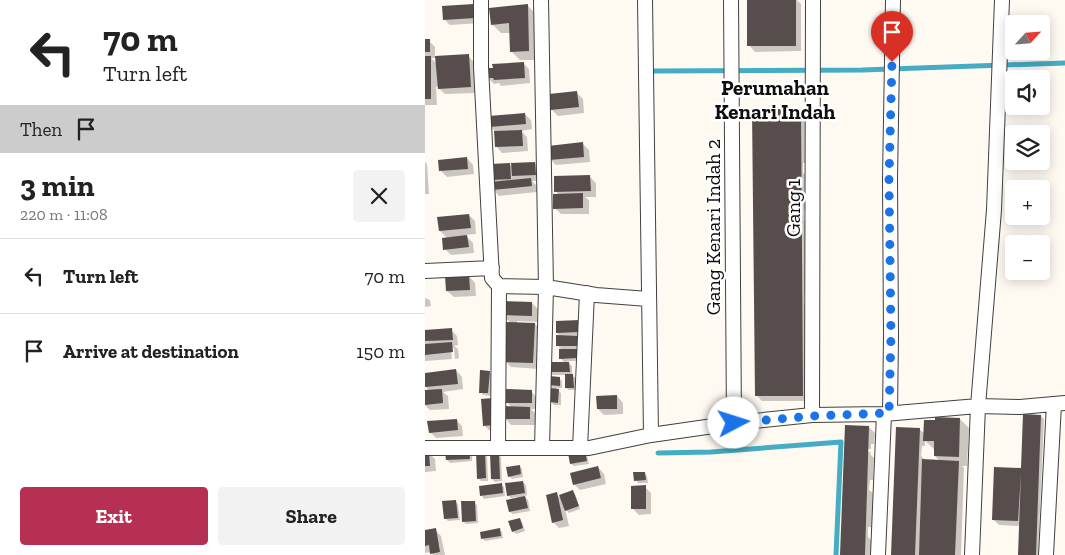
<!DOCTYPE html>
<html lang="en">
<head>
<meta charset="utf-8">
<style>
	:root { --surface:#fff; --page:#f2f2f2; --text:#222; --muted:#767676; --line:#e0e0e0; --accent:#b53052 }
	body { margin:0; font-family:"Zilla Slab",serif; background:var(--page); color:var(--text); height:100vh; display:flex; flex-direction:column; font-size:19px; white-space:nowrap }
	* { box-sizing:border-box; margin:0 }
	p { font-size:16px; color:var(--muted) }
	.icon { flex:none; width:28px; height:28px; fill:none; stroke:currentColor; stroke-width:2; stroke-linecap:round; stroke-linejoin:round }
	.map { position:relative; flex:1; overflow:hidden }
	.details { display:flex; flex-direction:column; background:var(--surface); width:425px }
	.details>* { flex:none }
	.banner { background:#fff; color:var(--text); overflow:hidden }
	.needle { width:32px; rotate:64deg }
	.controls { position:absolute; left:580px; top:15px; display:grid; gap:10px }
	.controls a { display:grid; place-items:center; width:45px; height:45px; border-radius:5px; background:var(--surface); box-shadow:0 2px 12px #0003; font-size:25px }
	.pin { position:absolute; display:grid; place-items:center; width:42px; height:42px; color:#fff; margin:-51px -21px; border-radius:50% 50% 50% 0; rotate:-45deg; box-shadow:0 0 5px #0007 }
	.pin .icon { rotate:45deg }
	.me { position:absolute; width:55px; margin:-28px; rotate:85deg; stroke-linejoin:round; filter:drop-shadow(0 0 4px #0008) }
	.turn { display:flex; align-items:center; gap:18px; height:105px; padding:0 20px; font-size:22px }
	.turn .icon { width:65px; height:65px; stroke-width:2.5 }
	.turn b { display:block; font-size:35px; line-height:42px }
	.then { display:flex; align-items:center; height:48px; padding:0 20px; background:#0003; gap:10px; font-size:19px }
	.round { display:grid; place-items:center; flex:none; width:52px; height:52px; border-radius:5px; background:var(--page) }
	.overview { display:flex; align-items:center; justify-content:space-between; height:85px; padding:0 20px }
	h1 { font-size:30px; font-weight:700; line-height:38px }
	.primary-button { display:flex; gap:10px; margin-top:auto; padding:10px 20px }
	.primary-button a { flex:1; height:58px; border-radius:5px; background:var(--accent); color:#fff; font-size:20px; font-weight:700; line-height:58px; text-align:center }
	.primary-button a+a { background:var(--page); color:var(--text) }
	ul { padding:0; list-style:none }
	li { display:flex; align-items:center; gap:15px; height:75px; padding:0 20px; border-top:1px solid var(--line) }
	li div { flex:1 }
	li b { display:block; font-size:19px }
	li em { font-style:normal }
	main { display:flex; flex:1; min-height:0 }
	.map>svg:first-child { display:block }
	.shadow { fill:#0003; fill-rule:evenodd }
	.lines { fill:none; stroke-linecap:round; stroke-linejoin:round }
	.stream { stroke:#45acc4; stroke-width:5 }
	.building { fill:#564d4c }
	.street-casing { stroke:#414141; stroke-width:16 }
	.street { stroke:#fff; stroke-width:14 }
	.route { stroke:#1a73e8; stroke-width:9; stroke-dasharray:0 16.2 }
	.labels { text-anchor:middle; stroke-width:5; stroke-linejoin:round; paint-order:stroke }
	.street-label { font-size:20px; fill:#0e0e0e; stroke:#fff }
	.neighbourhood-label { font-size:21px; font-weight:bold; fill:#0e0e0e; stroke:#fff }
</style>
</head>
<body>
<main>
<section class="details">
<div class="banner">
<div class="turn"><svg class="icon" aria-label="left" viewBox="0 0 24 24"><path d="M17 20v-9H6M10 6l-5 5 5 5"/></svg><div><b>70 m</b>Turn left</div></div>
<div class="then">Then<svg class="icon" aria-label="arrive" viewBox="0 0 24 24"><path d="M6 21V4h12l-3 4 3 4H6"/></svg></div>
</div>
<div class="overview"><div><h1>3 min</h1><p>220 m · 11:08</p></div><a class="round"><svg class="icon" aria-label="close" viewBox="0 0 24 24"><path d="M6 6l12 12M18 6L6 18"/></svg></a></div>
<ul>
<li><svg class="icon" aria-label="left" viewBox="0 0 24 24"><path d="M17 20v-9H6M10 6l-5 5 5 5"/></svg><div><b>Turn left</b></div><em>70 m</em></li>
<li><svg class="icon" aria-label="arrive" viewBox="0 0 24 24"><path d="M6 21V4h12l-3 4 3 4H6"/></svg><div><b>Arrive at destination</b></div><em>150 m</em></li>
</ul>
<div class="primary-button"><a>Exit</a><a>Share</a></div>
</section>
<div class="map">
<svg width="640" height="555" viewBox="0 0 640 555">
	<rect width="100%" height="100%" fill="#fef9f1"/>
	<path class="shadow" d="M323,0H372L376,4V51L330,52L324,45Z
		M102,5L112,15L113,60H95L86,51L85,33H76L67,24Z
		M49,6L56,23L25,25L19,19Z
		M0,41H4L10,47V57L43,56L49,62L51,93L20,94L11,86L12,105H0ZM6,58H12V64Z
		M98,63L104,69L105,83L76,86L74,83L69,84L63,78Z
		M152,93L158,99L159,113L133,116L126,109Z
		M375,110L381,116L382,163H378V173L382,176V210H379V220L382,223L383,294H379V303L383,307V329H380V350L383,354L384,401H337L331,395Z
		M100,114L106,120L107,129L96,131L102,137L103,151L77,153L71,146L72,133L66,127Z
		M158,144L164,150L165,162L131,165L125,159Z
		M42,158L48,165L49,174L22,177L16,171Z
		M0,162L2,164L4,194H0Z
		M110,163L116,169L117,181H107L112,186V192L74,196L68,189L71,183L68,179L84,164L88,168Z
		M165,177L171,183V197H160L164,200V214H136L130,208L134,195L131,191Z
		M44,215L50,221L51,234L40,235L48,243L49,253L26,255L20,249L23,239L15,231Z
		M44,276L50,283L51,296L29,297L22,291Z
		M0,298L5,300L6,306L0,307Z
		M107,303L113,309L112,322L92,321V323L110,324L116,330L114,369L86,367L80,361L86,323L77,315Z
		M154,321L155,348H151L155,353V361H142L147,366V376L151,378V390H144L141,388V375H126L124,372L140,363L135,358L137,350L133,346L136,337L132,333Z
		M26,330L32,336L33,345L29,346L33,349L34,358L30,359L29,348H26L27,359L0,361V331Z
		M31,370L37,377L38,389L18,392L23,396L24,409L5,410L0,405V391H4L1,387L0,374Z
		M64,372L67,375L66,396L58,395L56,392Z
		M134,378L137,381V388H131L136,393V405H129L126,402L129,390L125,385Z
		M106,391L112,398V409H106L111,414V425H86L80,418L87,408L82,402Z
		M192,396L198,403V414L179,415L173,409Z
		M57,400L75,431H65L59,425Z
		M616,416L619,419L613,555H594L595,526L574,525L568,519L570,468L597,472Z
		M535,419L544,428L542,466H537L539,468L536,555H467L494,429L500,434ZM500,441L510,450V456L515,461L500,460L496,456L497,446H500Z
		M31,420L37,426L38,436L11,438L5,432Z
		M421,426L444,427L450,433L449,444H446V449L422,448V451L446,452L445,454L449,458L448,480H445L444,490L448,493L447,527H443V537L446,540V555H417L419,486H421L419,484Z
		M0,453H4L10,459L11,471L0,472Z
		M59,453L62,456L63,481H56L53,478Z
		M47,454V461L25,463L22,460Z
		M73,454L76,457L77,481L70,482L67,479Z
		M145,454L162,455L164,464L149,466L146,464Z
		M94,466L97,469L98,477L87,479L84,476Z
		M173,467L179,474L181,484L155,490L149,484Z
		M219,473L222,476L223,483H213L211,480Z
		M98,482L101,485L102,495L99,496L103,500L105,511L88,514L85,512L92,497L86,498L83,495Z
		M76,485L79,487L80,496L59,499L57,496Z
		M220,487L226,493V514L214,515L208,509Z
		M148,492L150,494L155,509L144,513L140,509L144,526L134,528L128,522L131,494L134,497Z
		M30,501L33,504L35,520L23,521L20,518Z
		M49,502L52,505L53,523L41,524L38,521Z
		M94,519L97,522L100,531L91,534L88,531Z
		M74,529L77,532L78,538L60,541L58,539Z
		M10,530L16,536L20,555H8L6,552L0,553V531Z"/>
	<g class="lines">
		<path class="stream" d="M226,68V71L437,70L640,63
			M233,453L286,452L416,442L411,555"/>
	</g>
	<path class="building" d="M322,0H371V46H322Z
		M49,4L50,18L18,20L17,6Z
		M103,4L104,51L85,52L84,23L66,25L64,8Z
		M0,39H5V52H0Z
		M44,54L46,87L13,89L10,56Z
		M0,56H6V99H0Z
		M99,62L100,78L69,80L68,78H62L61,68H68L67,64Z
		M152,91L154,107L125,110L124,94Z
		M327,109H376L378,396H330Z
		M100,113L101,124L65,127L64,116Z
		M97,130L98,146L70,147L69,131Z
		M158,142L159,157L124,160L123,146Z
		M42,157L43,169L14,171L13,160Z
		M110,162L111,175L87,176L86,163Z
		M85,163L86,179L67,180L66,164Z
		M165,175L166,191L129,192V176Z
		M106,178L107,186L67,190L66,182Z
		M158,193V208L128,209V194Z
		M44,214L46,228L14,231L12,217Z
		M42,235L44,247L18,250L17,238Z
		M44,275L45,290L21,291L20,276Z
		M77,301L107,302V316L76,315Z
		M155,320V332L131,333V321Z
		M81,322L110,323L108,363L79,362Z
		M27,328L28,340L0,341V330Z
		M131,335L153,336V346H131Z
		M27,342L28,352L0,355V344Z
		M134,349H153V358L134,359Z
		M122,362H144L145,372H122Z
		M31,369L33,384L0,387V373Z
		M55,370L65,371L63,393H54Z
		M140,374H148L149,388H140Z
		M124,376L135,377V386L123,385Z
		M125,388L134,389L133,403L125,402Z
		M17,389L18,403L0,405V390Z
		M81,389L107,390V403H80Z
		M192,395V409H172L171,396Z
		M68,398L69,425L58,426L56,399Z
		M78,406L105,407V419H78Z
		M598,414L616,415L611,555H593L596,473L593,521L567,520L569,467L596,468Z
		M510,417L535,418L534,457L509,456V441H498L499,420H510Z
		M32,419L33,430L4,433L2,421Z
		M420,425L444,426L440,555H415Z
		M471,427L495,428L490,555H466Z
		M44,450L45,459L21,460L20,452Z
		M160,451L162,461L145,464L143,453Z
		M0,452H4L5,466H0Z
		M51,452H60L61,478L52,479Z
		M65,453H74L75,479H66Z
		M497,459L534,461L530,555H494Z
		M95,465L96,474L83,477L81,467Z
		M173,466L176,478L148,485L145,473Z
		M208,472H220L221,480L209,481Z
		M98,481L100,493L82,496L80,483Z
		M77,483L78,493L55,496L54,486Z
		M221,485V509H206V486Z
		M148,490L154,506L140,511L134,495Z
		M132,492L138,520L127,523L121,495Z
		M100,496L103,508L84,512L81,500Z
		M31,500L33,518L19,519L17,501Z
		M36,501H50L51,521L37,522Z
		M95,518L98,528L87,532L83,521Z
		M11,528L15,552L5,554L4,545L0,546V530Z
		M75,528L76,536L56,539L55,532Z"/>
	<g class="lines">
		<g class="street-casing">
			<path id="street" d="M56,0V67L67,278L74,286L121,287L171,295L223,299
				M116,0L121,287L117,448
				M220,0L226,435
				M306,0L309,423
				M0,271L67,268
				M465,413L466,336L465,179L468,0
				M387,415L388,0
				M73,447L74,286
				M0,448H164L226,435L309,423L387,415L459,414L553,406L595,407L640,403
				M155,448L162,293
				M453,555L459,414
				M547,555L553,406L569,210L577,0
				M621,555L629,404"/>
		</g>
		<use href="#street" class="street"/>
	</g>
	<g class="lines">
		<path class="route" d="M309,423L387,416L464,413L466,336L464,179L467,62"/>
	</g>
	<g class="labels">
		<g class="street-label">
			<text transform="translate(368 208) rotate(-90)" y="7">Gang 1</text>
			<text transform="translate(288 227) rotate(-90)" y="7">Gang Kenari Indah 2</text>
		</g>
		<g class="neighbourhood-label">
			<text x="350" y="95">Perumahan<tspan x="350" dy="24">Kenari Indah</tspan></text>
		</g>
	</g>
</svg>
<div class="controls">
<a><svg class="needle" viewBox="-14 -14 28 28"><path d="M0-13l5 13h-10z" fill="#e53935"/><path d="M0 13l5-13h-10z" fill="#767676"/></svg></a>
<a><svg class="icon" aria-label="sound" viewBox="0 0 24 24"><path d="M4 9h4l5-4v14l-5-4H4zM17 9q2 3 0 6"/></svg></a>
<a><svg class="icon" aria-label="layers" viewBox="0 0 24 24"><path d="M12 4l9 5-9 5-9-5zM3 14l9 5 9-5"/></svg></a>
<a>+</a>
<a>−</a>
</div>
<div class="pin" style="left:467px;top:62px;background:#d93025"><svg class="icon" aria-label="arrive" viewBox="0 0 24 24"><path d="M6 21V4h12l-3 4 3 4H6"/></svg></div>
<svg class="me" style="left:309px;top:423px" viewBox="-20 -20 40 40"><circle r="19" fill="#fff"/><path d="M0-13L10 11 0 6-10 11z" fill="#1a73e8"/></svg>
</div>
</main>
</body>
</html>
